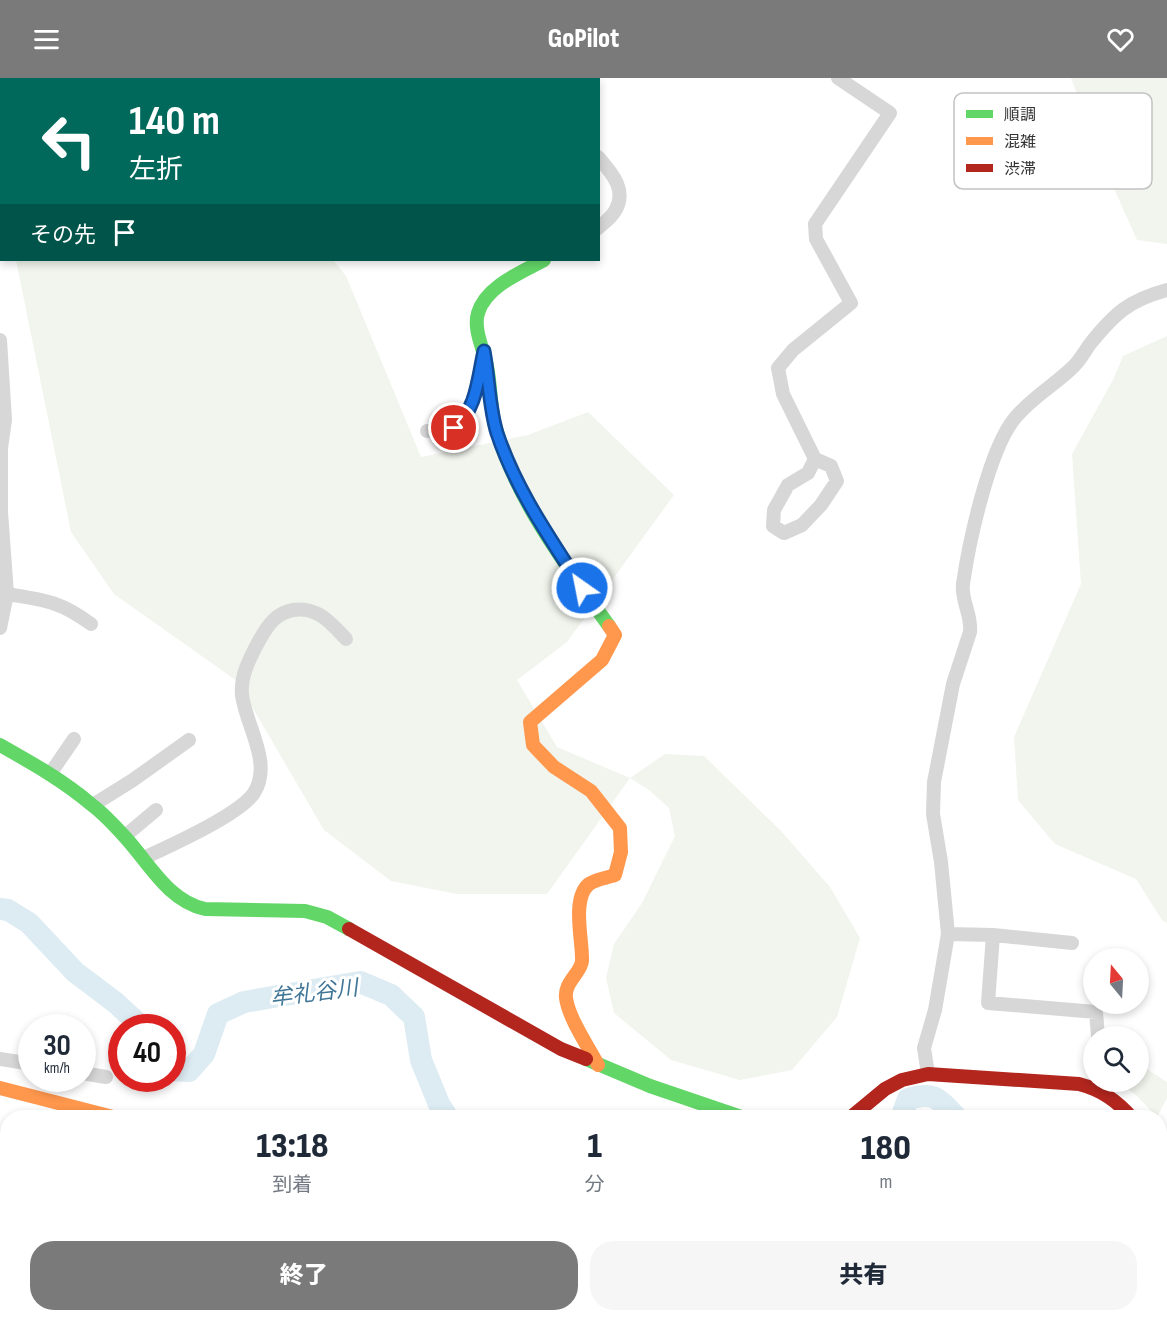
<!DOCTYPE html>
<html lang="ja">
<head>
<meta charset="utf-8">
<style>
	:root { --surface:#fff; --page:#f6f6f7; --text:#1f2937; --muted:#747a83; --accent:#7a7a7a }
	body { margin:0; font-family:"Sofia Sans Condensed","Noto Sans JP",sans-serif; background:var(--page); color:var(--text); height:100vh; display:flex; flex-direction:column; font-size:22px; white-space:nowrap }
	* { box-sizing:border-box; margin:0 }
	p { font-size:20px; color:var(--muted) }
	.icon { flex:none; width:33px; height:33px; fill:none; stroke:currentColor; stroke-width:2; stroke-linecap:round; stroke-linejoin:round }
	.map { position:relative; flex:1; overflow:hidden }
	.side { position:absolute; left:0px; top:1032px; width:1167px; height:212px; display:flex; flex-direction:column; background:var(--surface); border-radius:24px 24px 0 0; box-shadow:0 3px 9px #0003 }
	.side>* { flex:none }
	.guide { position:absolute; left:0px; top:0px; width:600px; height:183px; box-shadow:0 3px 9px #0003; background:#00695c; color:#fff; overflow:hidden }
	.needle { width:39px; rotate:342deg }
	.fabs { position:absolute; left:1083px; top:870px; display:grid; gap:12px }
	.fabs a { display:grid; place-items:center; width:66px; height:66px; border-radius:50%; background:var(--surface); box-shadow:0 3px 9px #0003; font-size:30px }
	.speed { position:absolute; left:18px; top:936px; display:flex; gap:12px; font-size:30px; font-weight:700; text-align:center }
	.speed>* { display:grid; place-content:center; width:78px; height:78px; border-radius:50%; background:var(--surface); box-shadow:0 3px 9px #0003; line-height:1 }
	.speed small { font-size:15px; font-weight:400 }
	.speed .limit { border:9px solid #d22; background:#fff; color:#111 }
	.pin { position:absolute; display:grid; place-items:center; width:51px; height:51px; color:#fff; margin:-26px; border:3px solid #fff; border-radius:50%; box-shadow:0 2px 6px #0007 }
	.me { position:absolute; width:66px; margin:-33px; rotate:327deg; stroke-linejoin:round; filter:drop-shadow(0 0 4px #0008) }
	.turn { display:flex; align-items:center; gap:21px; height:126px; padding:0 30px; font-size:27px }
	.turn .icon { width:78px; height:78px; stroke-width:2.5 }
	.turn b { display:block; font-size:42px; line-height:51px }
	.then { display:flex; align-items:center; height:57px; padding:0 30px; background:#0003; gap:12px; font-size:22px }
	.eta { display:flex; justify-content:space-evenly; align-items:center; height:102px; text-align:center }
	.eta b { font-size:36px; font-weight:800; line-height:42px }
	.primary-button { display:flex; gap:12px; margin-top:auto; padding:12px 30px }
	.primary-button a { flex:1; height:69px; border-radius:24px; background:var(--accent); color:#fff; font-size:24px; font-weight:800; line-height:69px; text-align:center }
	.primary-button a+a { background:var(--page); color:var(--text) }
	header { display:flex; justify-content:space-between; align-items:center; height:78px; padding:0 30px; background:var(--accent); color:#fff; font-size:27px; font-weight:800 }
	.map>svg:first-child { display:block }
	.green { fill:#f1f5ed }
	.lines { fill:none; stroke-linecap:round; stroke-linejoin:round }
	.river { stroke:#ddebf3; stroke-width:22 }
	.street { stroke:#d7d7d7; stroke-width:14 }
	.fast { stroke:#63d668; stroke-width:14 }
	.slow { stroke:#ff974d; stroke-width:14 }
	.jam { stroke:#b3261e; stroke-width:14 }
	.route-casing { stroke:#114b97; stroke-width:15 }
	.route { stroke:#1a73e8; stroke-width:10 }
	.labels { text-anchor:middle; stroke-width:6; stroke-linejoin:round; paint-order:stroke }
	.water-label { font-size:22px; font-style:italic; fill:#3f7597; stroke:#fff }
	.key { fill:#fff; stroke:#c2c2c2; stroke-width:1.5 }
	.key-label { font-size:16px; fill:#333 }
</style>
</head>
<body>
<header><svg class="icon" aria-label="menu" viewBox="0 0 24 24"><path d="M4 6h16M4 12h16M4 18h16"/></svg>GoPilot<svg class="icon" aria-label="heart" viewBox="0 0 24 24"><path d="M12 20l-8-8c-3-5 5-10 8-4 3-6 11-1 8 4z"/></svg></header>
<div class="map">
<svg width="1167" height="1243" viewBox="0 0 1167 1243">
	<rect width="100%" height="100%" fill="#fff"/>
	<path class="green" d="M1071,0H1167V166L1137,162L1100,79Z
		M1,5V143L0,139Z
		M16,182H333L346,198L421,379L528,357L588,334L674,417L567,564L517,602L557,669L630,700L665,676L704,678L782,754L830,809L860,860L837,939L792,992L740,1002L671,982L614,935L606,900L614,866L642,825L675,758L669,730L649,712L630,700L547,816H457L391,803L324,752L237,603L114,516L71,454Z
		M1167,258V845L1162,842L1136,801L1055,766L1018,722L1014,659L1081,506L1072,376L1114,300L1123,278Z
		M1139,986L1167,1004V1020L1157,1039L1136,1017L1118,1004H1138Z
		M0,1071L8,1072V1236H227L224,1243H0Z
		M1160,1235L1167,1236V1243H433L434,1236H632L637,1238L647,1236Z"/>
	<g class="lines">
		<path class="river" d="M0,831L8,832L29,845L75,894L116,925L143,950
			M172,992L189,993L204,976L218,936L244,924L360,904L391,917L414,939L421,982L439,1026L448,1040
			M901,1040L908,1021C935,1013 939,1021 957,1040
			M1160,1169L1167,1174"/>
		<path class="street" d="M267,0L268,2
			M534,0L535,2
			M598,79C611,94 628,112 615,133C611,140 604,145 598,150
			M0,262L5,342L1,370V434L7,516L0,550
			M427,353C436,353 447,354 455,349C475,338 478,298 483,278
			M815,381L808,395L788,407L774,432L773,448L784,455L802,447L821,427L837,403L831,388L815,381L783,316L778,290L793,272L851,225L816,161L815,146L890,35L838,0
			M7,516C44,522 60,523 91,546
			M50,696L74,661
			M93,727L133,702L189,662
			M125,758L156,732
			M144,780C171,767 239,737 254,715C273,685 246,648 242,617C240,597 251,578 260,561C268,547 276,535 293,532C317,528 331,545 346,561
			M948,856L993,857L988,925L1096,934L1098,958
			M993,857L1072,865
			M0,981L32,986
			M82,995L106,999
			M928,996L924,970L935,932L948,856L941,784L933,736L934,704L953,606L970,554C972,537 961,523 963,506C969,464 989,371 1015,340C1032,319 1055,307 1074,288C1080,282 1085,273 1090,266C1114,236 1129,222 1167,212"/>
		<path class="fast" d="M544,182C522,194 486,208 478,235C473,252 484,272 487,288C491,308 490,328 495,347C515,421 566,487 609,548
			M0,667C32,685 64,703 92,727C104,736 115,748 125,759C149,785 168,823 205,831L305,833L327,839L349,851
			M586,981L650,1008L744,1040"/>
		<path class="slow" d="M598,987C588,968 569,941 566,920C564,904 581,895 582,883C583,863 571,821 589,806C596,801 607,800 615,797L621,774L620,750L591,713L554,689L533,667L530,644L602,582L615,557L609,548
			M0,1010L117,1040
			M1160,1064L1167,1067
			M390,1236L392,1243"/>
		<path class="jam" d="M349,851L561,971L586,981
			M850,1040L885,1011L902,1002L928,996L1079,1006C1102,1012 1117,1023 1132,1040"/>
	</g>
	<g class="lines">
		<g class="route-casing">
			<path id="route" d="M454,350C477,332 478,299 484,273C489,300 489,329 497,355C516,412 550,460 582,510"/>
		</g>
		<use href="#route" class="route"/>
	</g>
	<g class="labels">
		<g class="water-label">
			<text transform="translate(314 914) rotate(-7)" y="8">牟礼谷川</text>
		</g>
	</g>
	<rect x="954" y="15" width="198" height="96" rx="9" class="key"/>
	<rect x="966" y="32" width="27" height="8" fill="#63d668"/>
	<rect x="966" y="59" width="27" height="8" fill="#ff974d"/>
	<rect x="966" y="86" width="27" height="8" fill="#b3261e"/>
	<g class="key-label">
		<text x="1004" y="42">順調</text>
		<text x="1004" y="69">混雑</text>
		<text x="1004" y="96">渋滞</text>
	</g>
</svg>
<div class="fabs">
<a><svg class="needle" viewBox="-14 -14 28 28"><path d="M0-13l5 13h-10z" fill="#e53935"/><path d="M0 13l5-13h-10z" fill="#747a83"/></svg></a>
<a><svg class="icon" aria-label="search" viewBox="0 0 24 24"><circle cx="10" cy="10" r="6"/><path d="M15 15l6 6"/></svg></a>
</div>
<div class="speed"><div>30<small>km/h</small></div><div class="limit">40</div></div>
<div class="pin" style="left:454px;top:350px;background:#d93025"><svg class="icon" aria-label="arrive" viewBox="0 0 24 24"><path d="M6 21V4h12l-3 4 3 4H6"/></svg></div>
<svg class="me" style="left:582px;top:510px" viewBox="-20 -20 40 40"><circle r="17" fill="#1a73e8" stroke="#fff" stroke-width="3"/><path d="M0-11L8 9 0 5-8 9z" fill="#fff"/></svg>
<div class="guide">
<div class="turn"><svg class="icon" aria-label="left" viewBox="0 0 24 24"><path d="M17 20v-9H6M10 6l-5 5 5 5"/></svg><div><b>140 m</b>左折</div></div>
<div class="then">その先<svg class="icon" aria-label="arrive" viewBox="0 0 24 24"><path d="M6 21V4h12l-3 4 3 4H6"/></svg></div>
</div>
<section class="side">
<div class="eta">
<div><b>13:18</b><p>到着</p></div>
<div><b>1</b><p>分</p></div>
<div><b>180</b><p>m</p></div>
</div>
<div class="primary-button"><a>終了</a><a>共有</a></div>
</section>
</div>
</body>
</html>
